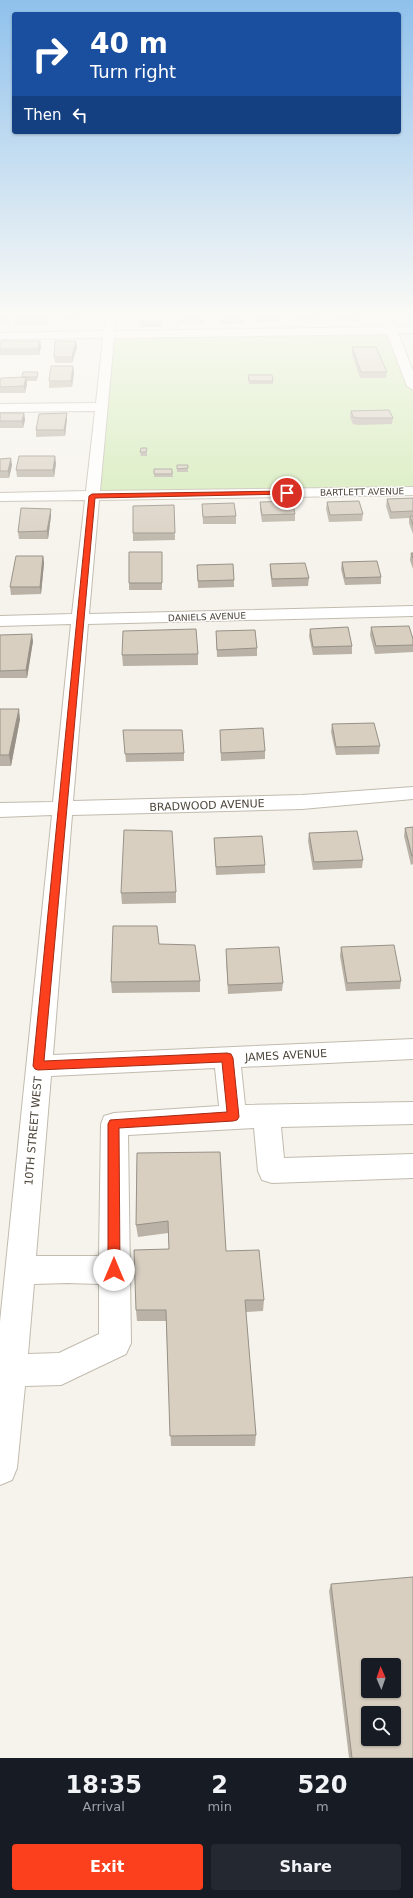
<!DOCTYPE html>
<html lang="en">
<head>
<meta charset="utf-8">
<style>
	:root { --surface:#171b24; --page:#242831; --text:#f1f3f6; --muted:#9ea1a6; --accent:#fc3f1d }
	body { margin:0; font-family:"DejaVu Sans",sans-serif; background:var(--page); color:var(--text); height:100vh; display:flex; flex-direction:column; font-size:15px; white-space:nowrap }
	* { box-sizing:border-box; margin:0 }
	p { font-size:13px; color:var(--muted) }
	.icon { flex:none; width:22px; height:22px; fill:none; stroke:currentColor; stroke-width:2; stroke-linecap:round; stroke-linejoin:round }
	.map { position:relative; height:1758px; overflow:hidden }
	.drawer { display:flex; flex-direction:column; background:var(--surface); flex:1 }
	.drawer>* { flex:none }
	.banner { position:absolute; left:12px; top:12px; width:389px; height:122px; border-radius:4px; box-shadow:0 1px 3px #0004; background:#1a4fa0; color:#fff; overflow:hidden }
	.needle { width:26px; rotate:358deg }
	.tools { position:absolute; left:361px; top:1658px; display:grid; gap:8px }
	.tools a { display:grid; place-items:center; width:40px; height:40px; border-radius:4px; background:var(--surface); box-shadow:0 1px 3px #0004; font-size:20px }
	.pin { position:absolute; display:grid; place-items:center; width:34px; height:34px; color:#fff; margin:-17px; border:2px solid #fff; border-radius:50%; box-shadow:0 1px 4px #0007 }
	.me { position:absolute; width:44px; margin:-22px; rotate:0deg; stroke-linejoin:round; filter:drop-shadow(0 0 3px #0008) }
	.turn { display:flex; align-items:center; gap:14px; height:84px; padding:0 12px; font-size:18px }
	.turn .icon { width:52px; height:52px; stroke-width:2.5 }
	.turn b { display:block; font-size:28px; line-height:34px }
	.then { display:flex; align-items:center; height:38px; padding:0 12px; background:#0003; gap:8px; font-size:15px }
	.eta { display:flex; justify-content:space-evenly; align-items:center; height:68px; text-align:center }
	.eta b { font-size:24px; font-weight:800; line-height:28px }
	.action { display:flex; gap:8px; margin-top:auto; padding:8px 12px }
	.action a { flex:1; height:46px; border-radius:4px; background:var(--accent); color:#fff; font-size:16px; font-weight:800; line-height:46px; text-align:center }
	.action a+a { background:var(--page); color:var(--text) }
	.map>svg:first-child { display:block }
	.green { fill:#d2eab5 }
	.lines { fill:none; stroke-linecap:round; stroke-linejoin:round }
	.minor-casing { stroke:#c2bbae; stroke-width:2 }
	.minor { fill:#fff; fill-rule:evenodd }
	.wall { fill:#bab2a6 }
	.shaded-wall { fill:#979187 }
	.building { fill:#d8cfc1; stroke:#979187; fill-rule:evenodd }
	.route { fill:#fc3f1d; stroke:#a42913 }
	.labels { text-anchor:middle; stroke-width:3; stroke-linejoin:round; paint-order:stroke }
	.far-street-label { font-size:9px; fill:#4b4439; stroke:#fff }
	.street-label { font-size:11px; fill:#4b4439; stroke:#fff }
</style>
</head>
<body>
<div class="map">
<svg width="413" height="1758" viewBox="0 0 413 1758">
	<rect width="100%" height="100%" fill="#f6f3ec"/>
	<path class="green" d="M391,330L413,386V491L92,496L109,335Z"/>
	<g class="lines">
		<g class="minor-casing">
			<path id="minor" d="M106,316H116L115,331L384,327L381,318L382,316H390L395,327H413V333H398L413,371V390L407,386L387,334L114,338L100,491L413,487V495L99,500L89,614L413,606V616L88,624L73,801L302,795L413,787V799L302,809L72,815L53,1055L413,1039V1059L241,1067L245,1105L413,1102V1124L281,1127L284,1158L413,1154V1178L272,1183L262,1180L258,1171L254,1128L128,1135L131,1343L126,1354L61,1385L25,1386L17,1468L12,1480L0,1485V1322L52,815L0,817V803L53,802L71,624L0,626V616L72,614L85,500L0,501V493L86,491L95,411L0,412V404L96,403L103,338L0,339V333L104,331ZM215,1068L219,1106L114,1113L104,1116L101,1124L99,1256H36L51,1076ZM67,1283L99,1284V1334L59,1353L28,1354L34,1284Z"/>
		</g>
		<use href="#minor" class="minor"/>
	</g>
	<path class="wall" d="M0,316H9L7,323H0Z
		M15,316H47V325H15L14,319Z
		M59,316H80L79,321H59Z
		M140,316H162V327H141Z
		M180,316H204V323H180Z
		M243,316L244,323L219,324V317Z
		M255,316H281L280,321L256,322Z
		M294,316H319V320H295Z
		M333,316H359V321H335Z
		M403,316H413V319H404Z
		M40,341L41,347L39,355H0V344Z
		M76,341L77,347L72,363H55L54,357Z
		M352,347L387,372L386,378H360L352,354Z
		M38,372L37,381H27V384L25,393H0V380L22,377Z
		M74,372L72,387L49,388V381Z
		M248,375L273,381V384H249Z
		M351,411L393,418L392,424L358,425L353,424L350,417Z
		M0,413H24L25,420L23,428H0Z
		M67,419L65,436L36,437V430Z
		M147,451V456H141L140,452Z
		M0,459L12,465L9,478H0Z
		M56,463L54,477H17L16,470Z
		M177,465L188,468V472H177Z
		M154,469H172L173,477H154Z
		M413,498V534L409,523V518L390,519L386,506L387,499Z
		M260,502L295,514V521L262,522L260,509Z
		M327,502L363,514L362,521L329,522L326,509Z
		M202,504L236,516V524H203Z
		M174,505L175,540L133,541V533Z
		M51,509V516L48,539H19L18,532Z
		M162,552V590H129V583Z
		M411,553H413V569L410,560Z
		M43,556L44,563L41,594L11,595L10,587Z
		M342,562L381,577V584L345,585L341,569Z
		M270,564L309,578L308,586L272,587L270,571Z
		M197,565L234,580V587L198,588Z
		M371,627L413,639V652L375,654L370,635Z
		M310,629L352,646V654L313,655L309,636Z
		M216,631L257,648V656L217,657Z
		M0,635L33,641L27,678H0Z
		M198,654V665L123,666L122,655Z
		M0,709L20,719L11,766H0Z
		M332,724L380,746L379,754L336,755L331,732Z
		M123,730L184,753V761L126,762Z
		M220,730L265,751V759L221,761Z
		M413,827V864L411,865L404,836L405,828Z
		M309,833L363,860L362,868L313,870L308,841Z
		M214,838L265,865V873L216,875Z
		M176,892V903L122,904L121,893Z
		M159,944L200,981V992L112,993L111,982Z
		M341,947L401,981L400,989L346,991L340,956Z
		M226,949L283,983L282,991L228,994L226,958Z
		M137,1153L226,1251L264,1300L263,1311L246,1312L256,1435L255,1446H171L166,1321H137L136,1310L169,1249L168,1233L138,1237L136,1225Z
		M331,1584L413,1758H349L329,1591Z"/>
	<path class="shaded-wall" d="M6,316H9L7,323L6,318Z
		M47,316L48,319L47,325L46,319Z
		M40,341L41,347L39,355L38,349Z
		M76,341L77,347L72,363V357Z
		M73,366L74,372L72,387L71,381Z
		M26,377L27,384L25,393L24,386Z
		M24,413L25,420L23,428L22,421Z
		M67,413V419L65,436L64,430Z
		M55,456L56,463L54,477L53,470Z
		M11,458L12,465L9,478L8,471Z
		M51,509V516L48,539L47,531Z
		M43,556L44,563L41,594L40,587Z
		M32,634L33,641L27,678L26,670Z
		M19,709L20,719L11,766L9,755Z"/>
	<path class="building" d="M0,316H6V318H0Z
		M15,316H47L46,319H14Z
		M140,316H162V321H140Z
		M180,316H204V317H180Z
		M219,316H243L244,317L220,318Z
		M1,341H40L38,349H0V344Z
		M55,341H76L72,357H54Z
		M352,347H376L387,372H361Z
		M51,366H73L71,381H49Z
		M23,372H38L37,377H22Z
		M248,375H272L273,381H249Z
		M26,377L24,386L0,387V380L1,378Z
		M389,410L393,418H358L353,417L351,411Z
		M0,413H24L22,421H0Z
		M67,413L64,430H36L39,414Z
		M141,448H147L146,452H140Z
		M19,456H55L53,470H16Z
		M11,458L8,471H0V459Z
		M177,465H188V468L177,469Z
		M154,469H172V474H154Z
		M413,498V511L391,512L387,499Z
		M292,501L295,514L262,515L260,502Z
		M359,501L363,514L330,515L327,502Z
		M234,503L236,516L203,517L202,504Z
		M174,505L175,533H133V506Z
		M21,508L51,509L47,531L18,532Z
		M410,516H413V525Z
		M129,552H162V583H129Z
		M411,553H413V558Z
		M16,556H43L40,587H10Z
		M377,561L381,577L345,578L342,562Z
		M305,563L309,578L272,579L270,564Z
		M233,564L234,580L198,581L197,565Z
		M409,626L413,639V645L376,646L371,627Z
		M348,627L352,646L313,647L310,629Z
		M196,629L198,654L122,655L123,631Z
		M255,630L257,648L217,650L216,631Z
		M32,634L26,670L0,671V635Z
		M0,709H19L9,755H0Z
		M374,723L380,746L336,747L332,724Z
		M263,728L265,751L221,753L220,730Z
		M123,730H182L184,753L125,754Z
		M413,827V856H412L405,828Z
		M124,830L172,831L176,892L121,893Z
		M357,831L363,860L314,862L309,833Z
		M262,836L265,865L216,867L214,838Z
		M113,926H157L159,944L195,945L200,981L111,982Z
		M394,945L401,981L347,983L341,947Z
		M279,947L283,983L228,985L226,949Z
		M220,1152L226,1251L259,1250L264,1300H245L256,1435L170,1436L166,1310H136L134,1250L169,1249L168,1221L136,1225L137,1153Z
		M413,1577V1758H352L331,1584ZM368,1665H394V1691H368ZM368,1713H394V1739H368Z"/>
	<linearGradient id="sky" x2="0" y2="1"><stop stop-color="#8fc1ec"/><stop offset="0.56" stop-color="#fbfaf6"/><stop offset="1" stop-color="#fbfaf6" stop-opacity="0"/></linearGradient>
	<rect width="413" height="563" fill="url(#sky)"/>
	<path class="route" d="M287,491L289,492V494L95,498L44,1061L227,1053L231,1054L233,1058L239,1117L237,1120L233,1121L119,1128L120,1270L118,1275L114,1276L110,1275L108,1270V1124L110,1120L227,1112L222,1062L38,1070L35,1069L33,1066L89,496L92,494Z"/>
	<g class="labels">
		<g class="far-street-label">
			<text transform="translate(362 492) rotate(-1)" y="3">BARTLETT AVENUE</text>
			<text transform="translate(207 617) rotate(-2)" y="3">DANIELS AVENUE</text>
		</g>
		<g class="street-label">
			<text transform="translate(207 805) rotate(-2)" y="4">BRADWOOD AVENUE</text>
			<text transform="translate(286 1055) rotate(-3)" y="4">JAMES AVENUE</text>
			<text transform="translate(33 1131) rotate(-85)" y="4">10TH STREET WEST</text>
		</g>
	</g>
</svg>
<div class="tools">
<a><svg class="needle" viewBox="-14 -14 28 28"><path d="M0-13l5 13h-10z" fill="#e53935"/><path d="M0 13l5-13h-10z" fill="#9ea1a6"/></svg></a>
<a><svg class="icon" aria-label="search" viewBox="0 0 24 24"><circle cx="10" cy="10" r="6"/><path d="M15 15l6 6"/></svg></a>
</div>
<div class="pin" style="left:287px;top:493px;background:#d93025"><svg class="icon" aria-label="arrive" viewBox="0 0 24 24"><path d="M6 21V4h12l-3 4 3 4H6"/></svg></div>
<svg class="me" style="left:114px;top:1270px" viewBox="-20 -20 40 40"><circle r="19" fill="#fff"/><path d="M0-13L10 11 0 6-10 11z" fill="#fc3f1d"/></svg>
<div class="banner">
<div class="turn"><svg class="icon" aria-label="right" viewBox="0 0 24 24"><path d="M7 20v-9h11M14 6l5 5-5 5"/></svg><div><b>40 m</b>Turn right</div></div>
<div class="then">Then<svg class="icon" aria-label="left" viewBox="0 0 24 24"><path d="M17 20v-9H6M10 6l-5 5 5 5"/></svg></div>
</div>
</div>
<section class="drawer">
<div class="eta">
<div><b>18:35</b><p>Arrival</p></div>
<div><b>2</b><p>min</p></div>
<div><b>520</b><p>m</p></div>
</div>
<div class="action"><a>Exit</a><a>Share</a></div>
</section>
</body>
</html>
